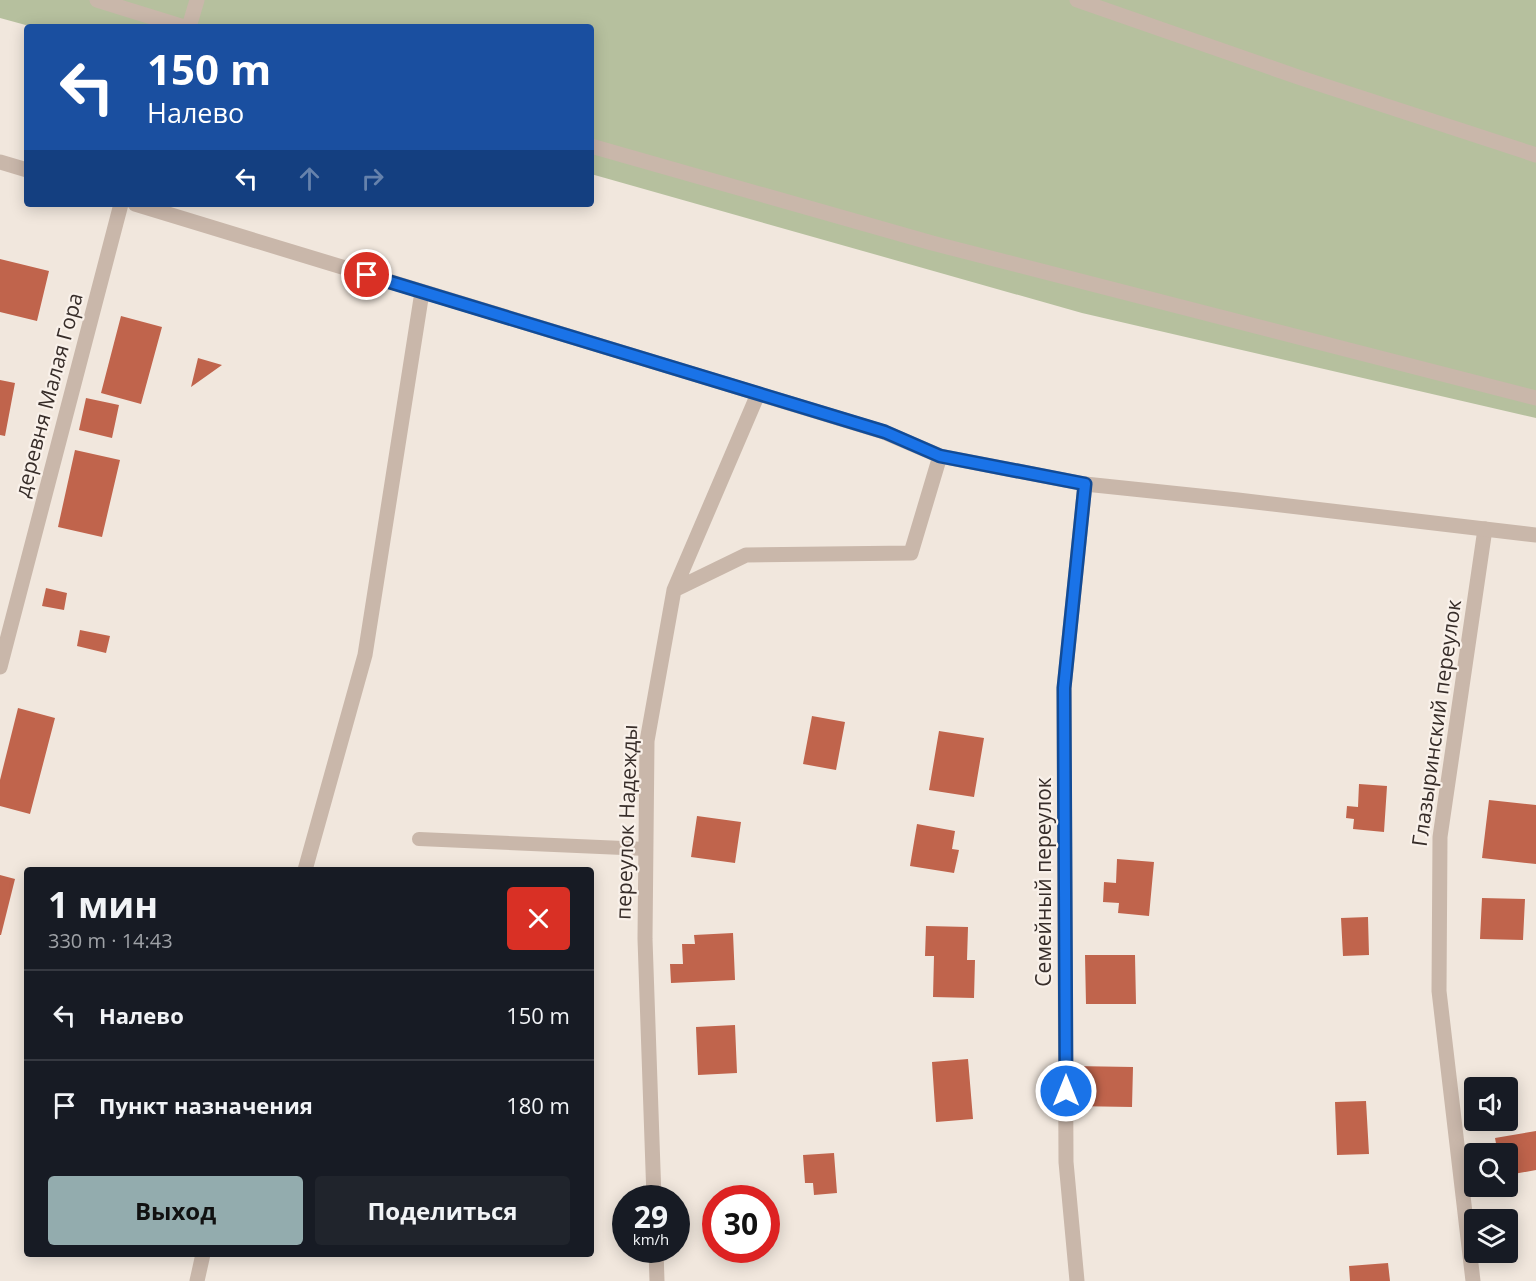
<!DOCTYPE html>
<html lang="ru">
<head>
<meta charset="utf-8">
<style>
	:root { --surface:#171b24; --page:#20242c; --text:#f1f3f6; --muted:#9ea1a6; --line:#363941; --accent:#93acae }
	body { margin:0; font-family:"Open Sans",sans-serif; background:var(--page); color:var(--text); height:100vh; display:flex; flex-direction:column; font-size:22px; white-space:nowrap }
	* { box-sizing:border-box; margin:0 }
	p { font-size:20px; color:var(--muted) }
	.icon { flex:none; width:33px; height:33px; fill:none; stroke:currentColor; stroke-width:2; stroke-linecap:round; stroke-linejoin:round }
	.map { position:relative; flex:1; overflow:hidden }
	.panel { position:absolute; left:24px; top:867px; width:570px; height:390px; display:flex; flex-direction:column; background:var(--surface); border-radius:6px; box-shadow:0 3px 15px #0003 }
	.panel>* { flex:none }
	.top-card { position:absolute; left:24px; top:24px; width:570px; height:183px; border-radius:6px; box-shadow:0 3px 15px #0003; background:#1a4fa0; color:#fff; overflow:hidden }
	.controls { position:absolute; left:1464px; top:1077px; display:grid; gap:12px }
	.controls a { display:grid; place-items:center; width:54px; height:54px; border-radius:6px; background:var(--surface); box-shadow:0 3px 15px #0003; font-size:30px }
	.speed { position:absolute; left:612px; top:1185px; display:flex; gap:12px; font-size:30px; font-weight:700; text-align:center }
	.speed>* { display:grid; place-content:center; width:78px; height:78px; border-radius:50%; background:var(--surface); box-shadow:0 3px 15px #0003; line-height:1 }
	.speed small { font-size:15px; font-weight:400 }
	.speed .limit { border:9px solid #d22; background:#fff; color:#111 }
	.pin { position:absolute; display:grid; place-items:center; width:51px; height:51px; color:#fff; margin:-26px; border:3px solid #fff; border-radius:50%; box-shadow:0 2px 6px #0007 }
	.me { position:absolute; width:66px; margin:-33px; rotate:0deg; stroke-linejoin:round; filter:drop-shadow(0 0 4px #0008) }
	.turn { display:flex; align-items:center; gap:21px; height:126px; padding:0 24px; font-size:27px }
	.turn .icon { width:78px; height:78px; stroke-width:2.5 }
	.turn b { display:block; font-size:42px; line-height:51px }
	.lanes { display:flex; align-items:center; height:57px; padding:0 24px; background:#0003; justify-content:center; gap:30px; direction:ltr }
	.lanes .off { opacity:.35 }
	.round { display:grid; place-items:center; flex:none; width:63px; height:63px; border-radius:6px; background:var(--page) }
	.summary { display:flex; align-items:center; justify-content:space-between; height:102px; padding:0 24px }
	h1 { font-size:36px; font-weight:700; line-height:45px }
	.action { display:flex; gap:12px; margin-top:auto; padding:12px 24px }
	.action a { flex:1; height:69px; border-radius:6px; background:var(--accent); color:#111; font-size:24px; font-weight:700; line-height:69px; text-align:center }
	.action a+a { background:var(--page); color:var(--text) }
	ul { padding:0; list-style:none }
	li { display:flex; align-items:center; gap:18px; height:90px; padding:0 24px; border-top:2px solid var(--line) }
	li div { flex:1 }
	li b { display:block; font-size:22px }
	li em { font-style:normal }
	.map>svg:first-child { display:block }
	.green { fill:#b6c09e }
	.building { fill:#c0644c }
	.lines { fill:none; stroke-linecap:round; stroke-linejoin:round }
	.service { stroke:#c9b7aa; stroke-width:14 }
	.minor { stroke:#c9b7aa; stroke-width:15 }
	.tertiary { stroke:#c9b7aa; stroke-width:15 }
	.route-casing { stroke:#114b97; stroke-width:15 }
	.route { stroke:#1a73e8; stroke-width:10 }
	.labels { text-anchor:middle; stroke-width:4.5; stroke-linejoin:round; paint-order:stroke }
	.street-label { font-size:21px; fill:#372d29; stroke:#f9f1ea }
</style>
</head>
<body>
<div class="map">
<svg width="1536" height="1281" viewBox="0 0 1536 1281">
	<rect width="100%" height="100%" fill="#f1e7dd"/>
	<path class="green" d="M0,0H1536V418L1082,313L591,174V27H33L0,18Z"/>
	<path class="building" d="M0,259L49,271L37,321L0,312Z
		M121,316L162,327L141,404L101,393Z
		M198,358L222,365L191,387Z
		M0,380L15,383L5,436L0,435Z
		M86,398L119,405L112,438L79,430Z
		M75,450L120,460L102,537L58,527Z
		M46,588L67,593L64,610L42,606Z
		M80,630L110,636L106,653L77,646Z
		M18,708L55,718L30,814L0,806V780Z
		M812,716L845,722L836,770L803,764Z
		M939,731L984,738L974,797L929,790Z
		M1359,784L1387,786L1384,832L1353,829L1354,819L1346,818L1347,806L1358,807Z
		M1489,800L1536,805V864L1482,858Z
		M697,816L741,822L735,863L691,857Z
		M917,824L955,831L952,849L959,850L954,873L910,866Z
		M1117,859L1154,862L1149,916L1118,913L1119,903L1103,902L1104,882L1116,883Z
		M0,875L15,879L1,935H0Z
		M1482,898L1525,899L1523,940L1480,939Z
		M1368,917L1369,955L1343,956L1341,918Z
		M926,926L968,927L967,960H975L974,998L933,997L934,956H925Z
		M733,933L735,980L671,983L670,964H683L682,944H695L694,935Z
		M1085,955H1135L1136,1004H1086Z
		M735,1025L737,1073L698,1075L696,1027Z
		M968,1059L973,1119L936,1122L932,1062Z
		M1073,1066L1133,1067L1132,1107L1072,1106Z
		M1366,1101L1369,1154L1337,1155L1335,1102Z
		M1536,1131V1170L1508,1175V1154H1498L1495,1138Z
		M834,1153L837,1193L814,1195L813,1183H805L803,1155Z
		M1388,1263L1390,1281H1350L1349,1266Z"/>
	<g class="lines">
		<path class="service" d="M419,839L646,849"/>
		<path class="minor" d="M97,0L184,27
			M1077,0L1301,78L1536,155
			M189,27L197,0
			M591,146L932,243L1536,398
			M674,590L746,555L911,553L940,456
			M0,667L121,204
			M305,870L365,655L422,292
			M654,1198L645,939L647,741L674,590L758,394
			M656,1250L657,1281
			M197,1281L203,1254
			M1077,1281L1066,1162L1064,688L1085,484
			M1473,1281L1439,991L1440,837L1485,529"/>
		<path class="tertiary" d="M0,162L27,170
			M135,204L884,432L940,456L1085,484L1238,500L1536,535"/>
	</g>
	<g class="lines">
		<g class="route-casing">
			<path id="route" d="M367,275L885,432L940,456L1085,484L1064,688L1066,1091"/>
		</g>
		<use href="#route" class="route"/>
	</g>
	<g class="labels">
		<g class="street-label">
			<text transform="translate(49 395) rotate(-75)" y="7">деревня Малая Гора</text>
			<text transform="translate(1437 723) rotate(-82)" y="7">Глазыринский переулок</text>
			<text transform="translate(627 822) rotate(-88)" y="7">переулок Надежды</text>
			<text transform="translate(1044 882) rotate(-90)" y="7">Семейный переулок</text>
		</g>
	</g>
</svg>
<div class="controls">
<a><svg class="icon" aria-label="sound" viewBox="0 0 24 24"><path d="M4 9h4l5-4v14l-5-4H4zM17 9q2 3 0 6"/></svg></a>
<a><svg class="icon" aria-label="search" viewBox="0 0 24 24"><circle cx="10" cy="10" r="6"/><path d="M15 15l6 6"/></svg></a>
<a><svg class="icon" aria-label="layers" viewBox="0 0 24 24"><path d="M12 4l9 5-9 5-9-5zM3 14l9 5 9-5"/></svg></a>
</div>
<div class="speed"><div>29<small>km/h</small></div><div class="limit">30</div></div>
<div class="pin" style="left:367px;top:275px;background:#d93025"><svg class="icon" aria-label="arrive" viewBox="0 0 24 24"><path d="M6 21V4h12l-3 4 3 4H6"/></svg></div>
<svg class="me" style="left:1066px;top:1091px" viewBox="-20 -20 40 40"><circle r="17" fill="#1a73e8" stroke="#fff" stroke-width="3"/><path d="M0-11L8 9 0 5-8 9z" fill="#fff"/></svg>
<div class="top-card">
<div class="turn"><svg class="icon" aria-label="left" viewBox="0 0 24 24"><path d="M17 20v-9H6M10 6l-5 5 5 5"/></svg><div><b>150 m</b>Налево</div></div>
<div class="lanes"><svg class="icon" aria-label="left" viewBox="0 0 24 24"><path d="M17 20v-9H6M10 6l-5 5 5 5"/></svg><svg class="icon off" aria-label="ahead" viewBox="0 0 24 24"><path d="M12 20V5M6 11l6-6 6 6"/></svg><svg class="icon off" aria-label="right" viewBox="0 0 24 24"><path d="M7 20v-9h11M14 6l5 5-5 5"/></svg></div>
</div>
<section class="panel">
<div class="summary"><div><h1>1 мин</h1><p>330 m · 14:43</p></div><a class="round" style="background:#d93025;color:#fff"><svg class="icon" aria-label="close" viewBox="0 0 24 24"><path d="M6 6l12 12M18 6L6 18"/></svg></a></div>
<ul>
<li><svg class="icon" aria-label="left" viewBox="0 0 24 24"><path d="M17 20v-9H6M10 6l-5 5 5 5"/></svg><div><b>Налево</b></div><em>150 m</em></li>
<li><svg class="icon" aria-label="arrive" viewBox="0 0 24 24"><path d="M6 21V4h12l-3 4 3 4H6"/></svg><div><b>Пункт назначения</b></div><em>180 m</em></li>
</ul>
<div class="action"><a>Выход</a><a>Поделиться</a></div>
</section>
</div>
</body>
</html>
